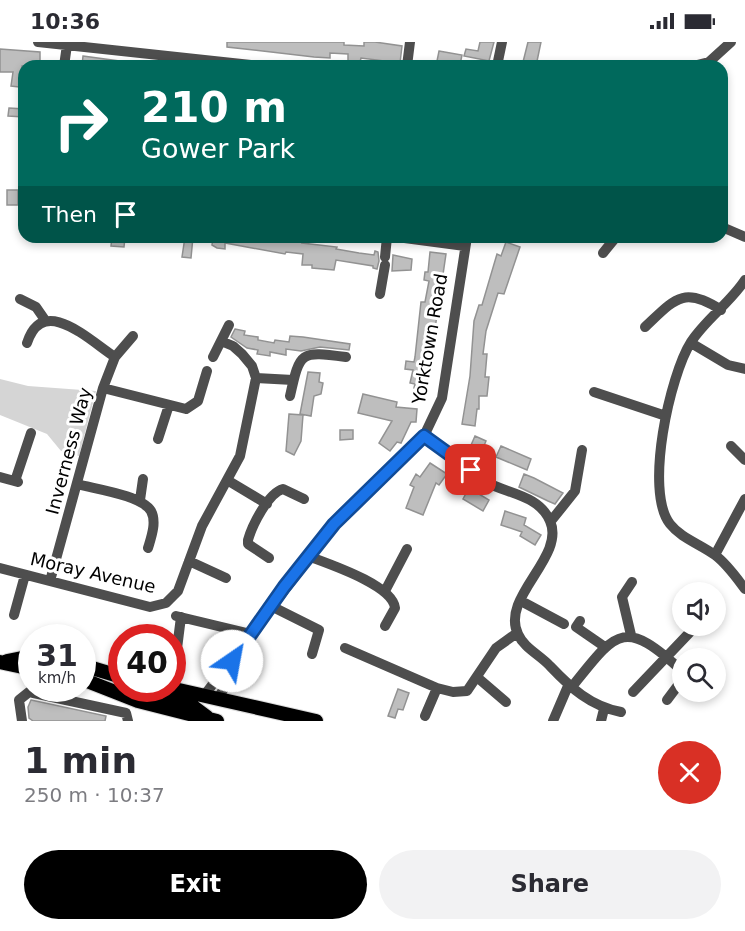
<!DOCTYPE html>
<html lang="en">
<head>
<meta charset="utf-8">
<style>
	:root { --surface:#fff; --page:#f2f2f3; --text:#2b2b33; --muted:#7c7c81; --accent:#000 }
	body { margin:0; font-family:"DejaVu Sans",sans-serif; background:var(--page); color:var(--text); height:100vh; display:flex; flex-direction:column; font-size:22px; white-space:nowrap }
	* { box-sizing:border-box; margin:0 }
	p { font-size:20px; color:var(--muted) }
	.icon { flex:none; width:33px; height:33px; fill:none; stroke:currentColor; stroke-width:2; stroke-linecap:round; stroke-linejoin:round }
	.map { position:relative; height:679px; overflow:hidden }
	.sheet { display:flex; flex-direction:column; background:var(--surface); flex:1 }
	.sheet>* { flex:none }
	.banner { position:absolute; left:18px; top:18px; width:710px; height:183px; border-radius:18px; box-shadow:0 3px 9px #0003; background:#00695c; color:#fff; overflow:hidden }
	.controls { position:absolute; left:672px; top:540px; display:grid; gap:12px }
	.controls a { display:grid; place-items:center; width:54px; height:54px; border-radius:50%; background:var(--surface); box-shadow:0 3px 9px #0003; font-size:30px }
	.speed { position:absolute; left:18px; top:582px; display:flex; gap:12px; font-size:30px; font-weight:700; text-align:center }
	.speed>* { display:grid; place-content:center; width:78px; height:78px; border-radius:50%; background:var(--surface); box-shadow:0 3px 9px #0003; line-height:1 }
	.speed small { font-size:15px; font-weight:400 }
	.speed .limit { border:9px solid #d22; background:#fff; color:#111 }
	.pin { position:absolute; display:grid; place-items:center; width:51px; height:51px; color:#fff; margin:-26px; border-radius:12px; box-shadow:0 3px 9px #0006 }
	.me { position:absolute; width:66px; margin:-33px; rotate:33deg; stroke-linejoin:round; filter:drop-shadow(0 0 4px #0008) }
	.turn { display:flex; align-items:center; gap:21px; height:126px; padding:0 24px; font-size:27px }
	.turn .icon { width:78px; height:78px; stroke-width:2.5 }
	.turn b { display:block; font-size:42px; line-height:51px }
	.then { display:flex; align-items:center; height:57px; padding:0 24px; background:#0003; gap:12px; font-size:22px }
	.round { display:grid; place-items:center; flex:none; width:63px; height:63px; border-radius:32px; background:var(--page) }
	.headline { display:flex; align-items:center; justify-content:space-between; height:102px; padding:0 24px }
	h1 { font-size:36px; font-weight:700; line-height:45px }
	.button { display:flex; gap:12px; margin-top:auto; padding:12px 24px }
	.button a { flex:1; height:69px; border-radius:36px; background:var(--accent); color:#fff; font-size:24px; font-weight:700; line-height:69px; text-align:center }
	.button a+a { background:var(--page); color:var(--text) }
	.status { display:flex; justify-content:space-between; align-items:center; height:42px; padding:0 30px; background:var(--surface); direction:ltr }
	.status svg { height:16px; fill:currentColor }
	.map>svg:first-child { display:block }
	.green { fill:#d5d5d5 }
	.building { fill:#bebebe; stroke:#929292; stroke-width:1.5 }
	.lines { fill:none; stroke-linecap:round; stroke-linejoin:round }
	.major-casing { stroke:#dbdbdb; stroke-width:16 }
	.minor { stroke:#4e4e4e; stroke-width:10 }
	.major { stroke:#000; stroke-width:14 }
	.route-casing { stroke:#114b97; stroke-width:15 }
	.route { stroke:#1a73e8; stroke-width:10 }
	.labels { text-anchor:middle; stroke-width:6; stroke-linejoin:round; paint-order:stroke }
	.street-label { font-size:18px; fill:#000; stroke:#fff }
</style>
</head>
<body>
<div class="status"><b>10:36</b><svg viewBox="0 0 49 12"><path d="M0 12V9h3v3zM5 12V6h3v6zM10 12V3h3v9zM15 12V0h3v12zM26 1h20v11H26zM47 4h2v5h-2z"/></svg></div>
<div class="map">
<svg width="745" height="679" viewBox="0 0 745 679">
	<rect width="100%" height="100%" fill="#fff"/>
	<path class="green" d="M0,337L28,344L96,349L79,414L61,409L47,392L0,373Z"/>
	<path class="building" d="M227,0H344V3L364,4V0H375L402,4L400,21L361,16L360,20L348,19V12L330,11V16L314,15L227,5Z
		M480,0H494L489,19L464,14L466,7L478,9Z
		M528,0H541L536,24H522Z
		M0,7L40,10V24H22L19,45L11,44L13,30H0Z
		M439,9L462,13L460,23L437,19Z
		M83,14L119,19V24H82Z
		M9,66L24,67V75L8,74Z
		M7,148H18V163H7Z
		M112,195H125L124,205L111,204Z
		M185,195H193L191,216L182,215Z
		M213,195H257L290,200V197L303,198L302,201L337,205L336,207L359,211L374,213L375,209L378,210L379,219L377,227L373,226V224L336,218L334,228L312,226V223H302L303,212L286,210L285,212L225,201V207L217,206L212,203Z
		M506,200L520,205L504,252L498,251L486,289L483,312H487L485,335H489L487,354H479V367H477L475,384L462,382L470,334L474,279L479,263H482L497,212L501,214Z
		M430,210L446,212L426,348L414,346L415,342L410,341L413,328L405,327L406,319L414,320L415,315L421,260H425L429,239L424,238L425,230H428Z
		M393,213L412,217L411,228L392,229Z
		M235,287L245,289L244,293L258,295V298L274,301L275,298L289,300L290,294L303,295L350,302L349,308L320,305L301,309L286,307V313L270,310V314L257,312L258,308L247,306L231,295Z
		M308,330L320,331L319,340L323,341L321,352L314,354L311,374L300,372Z
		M363,352L397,360L396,365L417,367L416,380H411L401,401L397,400L390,409L379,401L392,379L358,371Z
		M289,372L303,373L301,399L294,413L286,409Z
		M340,388H353V397L340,398Z
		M475,394L486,399L476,423L465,417Z
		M501,404L531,417L527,428L496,415Z
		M430,421L447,432L439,443L436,441L423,473L406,466L414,445L410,443L416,432L420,435Z
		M524,432L534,436L563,451L555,462L548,459L519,445Z
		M469,446L489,458L483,469L463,457Z
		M505,469L526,476L524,483L541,493L535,503L520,494L522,490L501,483Z
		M398,647L409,651L403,668L398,667L395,676L388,674Z
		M31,658L106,674L105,679H33L29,676L28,665Z"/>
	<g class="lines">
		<g class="major-casing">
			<path id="major" d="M7,619L32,614
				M0,620L32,627
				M82,623L122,635
				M82,637L138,659L217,679
				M145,646L191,663L207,675
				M170,646L316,679"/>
		</g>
		<path class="minor" d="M38,0L260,24
			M64,24L67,3
			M407,24L410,0
			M497,24L502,0
			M693,24L709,20L731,0
			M722,185L745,195
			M397,195L465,204
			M603,211L616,195
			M385,215L387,195
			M745,238C730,261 706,277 691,300C670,333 644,449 670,482C681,496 700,502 715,513C727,522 736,535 745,547
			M380,252L385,223
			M20,257L36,265L45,278
			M645,285C674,258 683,243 721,268
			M27,301C43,252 89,298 115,315
			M691,301L728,323L745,327
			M213,315L229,283
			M256,336L293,338
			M103,346L186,367L198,359L207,329
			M594,350L666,374
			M290,354C300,309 300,309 346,315
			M424,394C444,409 464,427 486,440C508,452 539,453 550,479C566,515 500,555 518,592C524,606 540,613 550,624C571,646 590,664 621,670
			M158,397L169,363
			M731,404L745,418
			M0,435L18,440
			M227,438L267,462
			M15,439L31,391
			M77,442C95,447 141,453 151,469C157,480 151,496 148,506
			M140,458L143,437
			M551,479L575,449L582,408
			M715,513L745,457
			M308,514C329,522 393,543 395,566L385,584
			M269,516L248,502V498C252,484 268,451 283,447L304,457
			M189,519L226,536
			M0,526L150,565L166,561L178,549L202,484L240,414L256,336L252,324L242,312L233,304L221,299
			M50,539L103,346L115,315L133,294
			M385,549L407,507
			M521,559L564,582
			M271,564L319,588L312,612
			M14,573L25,533
			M176,574L251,592
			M580,579L576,585L605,605
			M631,593L622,555L632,540
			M345,606L437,646L453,650L467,649L496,606L517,591
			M174,630L181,575
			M478,636L506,660
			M571,646C616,590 623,574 682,629
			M633,650L693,587
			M203,655L335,482L424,394L442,356L467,195
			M217,658L226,643L232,622
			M667,658L682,638
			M425,674L437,646
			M22,679L19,658L29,650L126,671L128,679
			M553,679L568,644
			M601,679L604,667"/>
		<use href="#major" class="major"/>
	</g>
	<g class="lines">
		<g class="route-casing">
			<path id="route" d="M232,619L284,545L334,482L424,394L471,428"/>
		</g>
		<use href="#route" class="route"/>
	</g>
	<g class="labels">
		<g class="street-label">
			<text transform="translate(430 297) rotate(-80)" y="6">Yorktown Road</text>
			<text transform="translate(69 409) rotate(-75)" y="6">Inverness Way</text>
			<text transform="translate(93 531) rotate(13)" y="6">Moray Avenue</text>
		</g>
	</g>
</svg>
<div class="controls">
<a><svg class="icon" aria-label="sound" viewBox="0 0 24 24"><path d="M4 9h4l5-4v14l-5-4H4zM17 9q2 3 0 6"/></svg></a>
<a><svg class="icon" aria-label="search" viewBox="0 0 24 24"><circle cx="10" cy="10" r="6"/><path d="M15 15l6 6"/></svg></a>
</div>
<div class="speed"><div>31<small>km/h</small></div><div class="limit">40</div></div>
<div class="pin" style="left:471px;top:428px;background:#d93025"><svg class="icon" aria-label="arrive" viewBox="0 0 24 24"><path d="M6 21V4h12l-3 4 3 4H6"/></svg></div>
<svg class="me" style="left:232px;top:619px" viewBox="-20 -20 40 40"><circle r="19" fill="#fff"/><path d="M0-13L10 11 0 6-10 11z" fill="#1a73e8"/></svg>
<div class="banner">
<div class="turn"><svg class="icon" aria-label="right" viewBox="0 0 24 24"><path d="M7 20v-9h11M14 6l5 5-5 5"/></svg><div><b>210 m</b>Gower Park</div></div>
<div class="then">Then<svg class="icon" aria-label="arrive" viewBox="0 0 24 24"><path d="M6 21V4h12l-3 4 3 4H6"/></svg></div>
</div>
</div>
<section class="sheet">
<div class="headline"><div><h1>1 min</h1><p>250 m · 10:37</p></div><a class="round" style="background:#d93025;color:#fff"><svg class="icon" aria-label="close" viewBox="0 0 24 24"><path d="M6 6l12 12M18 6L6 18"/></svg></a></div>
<div class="button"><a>Exit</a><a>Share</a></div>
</section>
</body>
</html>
